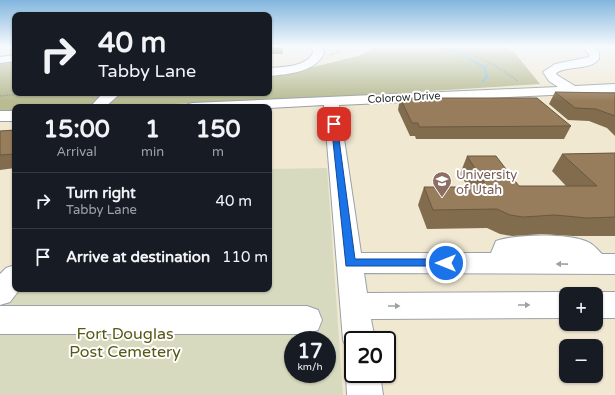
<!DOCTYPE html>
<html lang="en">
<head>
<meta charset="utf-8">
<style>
	:root { --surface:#171b24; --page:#20242c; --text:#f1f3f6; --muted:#9ea1a6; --line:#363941 }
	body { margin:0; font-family:"Varela Round",sans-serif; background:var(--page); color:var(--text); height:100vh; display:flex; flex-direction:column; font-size:15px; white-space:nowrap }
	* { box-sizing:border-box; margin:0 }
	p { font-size:13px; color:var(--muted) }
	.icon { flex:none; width:22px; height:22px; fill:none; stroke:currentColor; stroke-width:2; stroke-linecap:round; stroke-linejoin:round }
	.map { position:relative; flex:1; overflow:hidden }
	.sheet { position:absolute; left:12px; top:104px; width:260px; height:188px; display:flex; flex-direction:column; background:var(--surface); border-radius:8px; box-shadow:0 1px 3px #0004 }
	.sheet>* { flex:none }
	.banner { position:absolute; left:12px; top:12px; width:260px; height:84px; border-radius:8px; box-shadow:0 1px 3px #0004; background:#171b24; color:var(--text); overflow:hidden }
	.controls { position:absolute; left:559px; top:287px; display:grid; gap:8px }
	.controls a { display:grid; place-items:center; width:44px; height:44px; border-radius:8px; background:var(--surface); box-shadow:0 1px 3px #0004; font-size:20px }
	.speed { position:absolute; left:284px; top:331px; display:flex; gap:8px; font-size:20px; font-weight:700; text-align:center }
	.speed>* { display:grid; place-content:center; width:52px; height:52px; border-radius:50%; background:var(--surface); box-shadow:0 1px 3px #0004; line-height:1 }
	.speed small { font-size:10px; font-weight:400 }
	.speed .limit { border:2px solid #111; border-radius:6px; background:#fff; color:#111 }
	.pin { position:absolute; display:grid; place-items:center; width:34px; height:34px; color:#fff; margin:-17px; border-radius:8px; box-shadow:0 2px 6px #0006 }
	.me { position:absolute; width:44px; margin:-22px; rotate:270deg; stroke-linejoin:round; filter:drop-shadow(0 0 3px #0008) }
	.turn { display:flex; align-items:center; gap:14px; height:84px; padding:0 20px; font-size:18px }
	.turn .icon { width:52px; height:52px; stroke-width:2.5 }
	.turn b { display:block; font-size:28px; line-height:34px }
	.eta { display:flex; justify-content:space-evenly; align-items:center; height:68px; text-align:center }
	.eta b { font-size:24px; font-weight:800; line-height:28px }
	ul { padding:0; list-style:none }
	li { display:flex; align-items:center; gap:12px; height:56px; padding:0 20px; border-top:1px solid var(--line) }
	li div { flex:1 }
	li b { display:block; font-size:15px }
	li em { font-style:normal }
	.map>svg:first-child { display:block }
	.education { fill:#f1e8d2; fill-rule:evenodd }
	.green { fill:#d8dabf; fill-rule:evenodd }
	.forest { fill:#b9bc92 }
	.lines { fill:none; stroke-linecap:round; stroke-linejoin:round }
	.stream { stroke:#8ab8ce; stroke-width:2.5 }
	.minor-casing { stroke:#99a2a9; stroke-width:2 }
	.path { stroke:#969da2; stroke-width:1.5; stroke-dasharray:1.5 1.5; stroke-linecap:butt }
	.minor { fill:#fff; fill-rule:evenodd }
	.wall { fill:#826c4e }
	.building { fill:#977d5b; stroke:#6a5840 }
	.oneway { fill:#9fa0a1 }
	.route { fill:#1a73e8; stroke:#114b97 }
	.labels { text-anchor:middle; stroke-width:4; stroke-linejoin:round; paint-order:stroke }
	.far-street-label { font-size:11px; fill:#292c2f; stroke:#fff }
	.education-label { font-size:13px; fill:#785e54; stroke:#fff; text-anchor:start }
	.near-park-label { font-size:16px; fill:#575914; stroke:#fff }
</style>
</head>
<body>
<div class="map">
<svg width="615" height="395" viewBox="0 0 615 395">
	<rect width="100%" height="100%" fill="#eaf4fb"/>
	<path class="education" d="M0,46H15V93H269V46H615V395H0ZM15,107H269V289H15ZM566,294H596V324H566ZM293,340H327V374H293ZM353,340H387V374H353ZM566,346H596V376H566Z"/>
	<path class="green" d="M327,168L343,395H0V303L15,289H269V169ZM293,340H327V374H293Z"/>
	<path class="forest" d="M379,46L395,47L406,46H500L514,52L540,84C365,95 190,107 15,107V112H0V61L15,59V93H269V69L284,74L358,56Z"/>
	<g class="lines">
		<path class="stream" d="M447,46L485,68L487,77L483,81"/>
		<g class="minor-casing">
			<path id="minor" d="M312,46H322L324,53C315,73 288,74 269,76V68C283,67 306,67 313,53Z
				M581,46H592L599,53V59C590,71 568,65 556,73L557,75L575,86L615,84V92L339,105L361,253H491L496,241C516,234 569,233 588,242C593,244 598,250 602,254H615V274L364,273L367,293L566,292L571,294H566V318L371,319L375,340H353V353L348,351L343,340L324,105L269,108L186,107L188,104L193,103L558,87L549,81L543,72L555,64L589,57V54Z
				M15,55V61L0,63V57Z
				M103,93H121L105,107H90Z
				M0,111H15V121H0Z
				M15,265V289H20L10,302L0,305V274L6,268Z
				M596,292H615V318H596V294H591Z
				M0,306H307L318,310L322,320L318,330L307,334H0Z
				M353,361V374H380L383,395H347L346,374Z"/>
		</g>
		<path class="path" d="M441,46C447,54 459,51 468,54C486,59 502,70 518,81
			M330,55L340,51L343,46
			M0,96L30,93"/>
		<use href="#minor" class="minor"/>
	</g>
	<path class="wall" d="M269,46H282L283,54H269Z
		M555,92L615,93V136L607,128L589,121L568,120L549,104Z
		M400,98L571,126L564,139H416L415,136H410L398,110Z
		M15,130V168L0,170V131Z
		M615,153V236H573L542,234L512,236L500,234L487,228L427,229L418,205L424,187H468L460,174L467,156L519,186H566L552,171L562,154Z"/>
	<path class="building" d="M555,92L615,93V116L596,109L575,108Z
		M400,98H537L571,126L419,127L418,123H412Z
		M15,130V154L0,155V131Z
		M615,153V217L587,218L555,215L523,217L510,215L497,209L433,210L424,187H487L467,156H496L519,186H597L562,154Z"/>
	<defs><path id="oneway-solid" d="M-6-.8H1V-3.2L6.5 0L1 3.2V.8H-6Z"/></defs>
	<g class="oneway">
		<use href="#oneway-solid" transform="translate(562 264) rotate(-179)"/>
		<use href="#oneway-solid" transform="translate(524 305)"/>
		<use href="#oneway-solid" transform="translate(394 306)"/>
	</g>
	<linearGradient id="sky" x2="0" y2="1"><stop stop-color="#82b6de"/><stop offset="0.46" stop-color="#f6fafd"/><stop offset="1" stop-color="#f6fafd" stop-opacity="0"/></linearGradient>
	<rect width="615" height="101" fill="url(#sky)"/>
	<path class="route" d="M331,122L337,124L355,259H446L450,260L452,263L450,266H346Z"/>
	<defs>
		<g id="university-pin" transform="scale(1)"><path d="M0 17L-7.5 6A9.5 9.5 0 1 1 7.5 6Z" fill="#8d6e63" stroke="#fff"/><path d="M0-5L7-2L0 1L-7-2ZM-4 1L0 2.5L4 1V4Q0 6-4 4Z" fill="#fff"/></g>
	</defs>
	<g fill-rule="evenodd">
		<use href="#university-pin" x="442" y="181"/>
	</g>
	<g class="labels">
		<g class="far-street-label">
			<text transform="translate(404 97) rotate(-3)" y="4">Colorow Drive</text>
		</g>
		<g class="education-label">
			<text x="456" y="179">University<tspan x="456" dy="15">of Utah</tspan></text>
		</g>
		<g class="near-park-label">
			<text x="125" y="339">Fort Douglas<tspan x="125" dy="18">Post Cemetery</tspan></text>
		</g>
	</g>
</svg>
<div class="controls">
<a>+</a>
<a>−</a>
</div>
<div class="speed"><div>17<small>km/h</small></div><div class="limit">20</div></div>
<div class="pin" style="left:334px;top:124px;background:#d93025"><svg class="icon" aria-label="arrive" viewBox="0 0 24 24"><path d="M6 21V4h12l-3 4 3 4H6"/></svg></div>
<svg class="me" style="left:446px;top:263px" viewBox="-20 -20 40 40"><circle r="17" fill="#1a73e8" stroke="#fff" stroke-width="3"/><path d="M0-11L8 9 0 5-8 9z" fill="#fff"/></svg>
<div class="banner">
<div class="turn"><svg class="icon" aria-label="right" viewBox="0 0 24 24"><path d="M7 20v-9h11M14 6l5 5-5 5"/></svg><div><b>40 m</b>Tabby Lane</div></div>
</div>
<section class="sheet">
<div class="eta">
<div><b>15:00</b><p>Arrival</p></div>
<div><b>1</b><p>min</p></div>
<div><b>150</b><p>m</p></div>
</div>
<ul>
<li><svg class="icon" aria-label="right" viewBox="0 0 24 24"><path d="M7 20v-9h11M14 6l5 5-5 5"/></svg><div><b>Turn right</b><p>Tabby Lane</p></div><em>40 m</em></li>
<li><svg class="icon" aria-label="arrive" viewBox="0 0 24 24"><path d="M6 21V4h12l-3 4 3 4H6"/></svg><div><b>Arrive at destination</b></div><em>110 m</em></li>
</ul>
</section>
</div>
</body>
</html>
